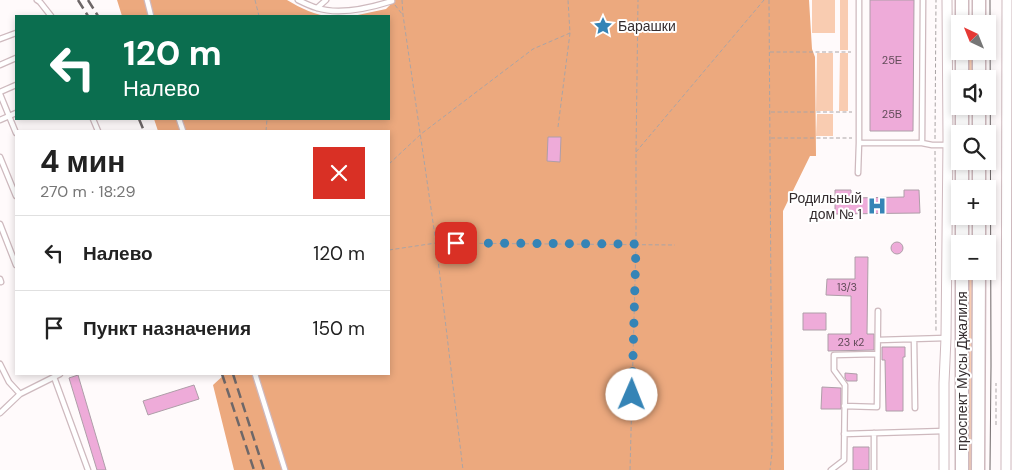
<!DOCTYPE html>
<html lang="ru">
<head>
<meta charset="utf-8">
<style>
	:root { --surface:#fff; --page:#f6f6f6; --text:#222; --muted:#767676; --line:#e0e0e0 }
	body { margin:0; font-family:"DM Sans",sans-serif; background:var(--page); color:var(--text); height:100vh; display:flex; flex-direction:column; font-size:19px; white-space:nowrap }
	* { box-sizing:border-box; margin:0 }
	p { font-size:16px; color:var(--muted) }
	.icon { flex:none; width:28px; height:28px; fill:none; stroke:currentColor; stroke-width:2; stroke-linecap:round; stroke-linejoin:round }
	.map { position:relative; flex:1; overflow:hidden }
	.panel { position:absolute; left:15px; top:130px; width:375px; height:245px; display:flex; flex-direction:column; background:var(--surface); border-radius:0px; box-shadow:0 2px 8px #0003 }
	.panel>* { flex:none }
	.hud { position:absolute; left:15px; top:15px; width:375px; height:105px; border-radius:0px; box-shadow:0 2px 8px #0003; background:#0b6e4f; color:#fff; overflow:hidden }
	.needle { width:32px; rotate:317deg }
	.controls { position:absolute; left:951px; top:15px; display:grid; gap:10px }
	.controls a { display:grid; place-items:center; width:45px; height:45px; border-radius:0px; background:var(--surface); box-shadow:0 2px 8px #0003; font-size:25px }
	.pin { position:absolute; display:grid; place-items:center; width:42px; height:42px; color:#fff; margin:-21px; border-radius:10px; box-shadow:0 2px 8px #0006 }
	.me { position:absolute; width:55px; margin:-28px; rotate:1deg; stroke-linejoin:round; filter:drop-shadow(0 0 4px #0008) }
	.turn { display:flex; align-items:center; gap:18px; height:105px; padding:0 25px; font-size:22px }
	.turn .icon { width:65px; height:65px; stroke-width:2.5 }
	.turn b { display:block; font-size:35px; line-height:42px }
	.round { display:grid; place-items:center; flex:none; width:52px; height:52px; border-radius:0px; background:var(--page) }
	.overview { display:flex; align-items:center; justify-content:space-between; height:85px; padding:0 25px }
	h1 { font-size:30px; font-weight:700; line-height:38px }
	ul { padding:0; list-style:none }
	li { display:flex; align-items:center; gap:15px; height:75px; padding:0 25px; border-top:1px solid var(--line) }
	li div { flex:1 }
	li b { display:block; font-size:19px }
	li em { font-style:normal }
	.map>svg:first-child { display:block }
	.green { fill:#f9ccb1 }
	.forest { fill:#eca97e }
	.building { fill:#eeabd9; stroke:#ae9ea8 }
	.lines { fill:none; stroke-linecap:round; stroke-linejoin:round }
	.lane-casing { stroke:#ceb9be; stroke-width:7 }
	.street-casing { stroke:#ceb9be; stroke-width:11 }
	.primary-casing { stroke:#ceb9be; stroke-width:15 }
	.path { stroke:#aaa4a5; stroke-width:1; stroke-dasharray:4 2.5; stroke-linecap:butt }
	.lane { stroke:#fff; stroke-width:4.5 }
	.street { stroke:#fff; stroke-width:9 }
	.primary { stroke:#fff; stroke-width:12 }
	.tram { stroke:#6e6768; stroke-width:1 }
	.rail { stroke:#6e6768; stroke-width:2.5; stroke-dasharray:10 5; stroke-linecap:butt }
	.route { stroke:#3584b6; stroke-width:9; stroke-dasharray:0 16.2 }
	.labels { text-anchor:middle; stroke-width:4; stroke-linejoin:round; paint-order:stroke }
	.number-label { font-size:11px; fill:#634c5a }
	.poi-label { font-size:14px; fill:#352d2f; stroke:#fff; text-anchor:start }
	.street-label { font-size:14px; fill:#352d2f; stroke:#fff }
</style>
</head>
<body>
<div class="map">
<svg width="1012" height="470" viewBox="0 0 1012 470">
	<rect width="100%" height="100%" fill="#fffafb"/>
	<path class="green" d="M812,0H835V33H812Z
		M840,0H848V50H840Z
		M969,51H972V79H969Z
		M817,53H833V111H816Z
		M840,53H848V111H839Z
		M817,114H833V136H816Z
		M969,271H972V470H969Z"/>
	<path class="forest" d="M117,0H287C301,8 315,16 332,16H122Z
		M395,0H809L812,49L815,57L816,156H810L783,211L784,470H234L213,385L225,374H389V131H158L154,119H389V16H353L386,9Z"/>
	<path class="building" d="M870,0H914L913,131H870Z
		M548,137H561L560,162L547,161Z
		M835,190H851V198L904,197V190H919L920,213L835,214Z
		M891 248a6 6 0 1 1 12 0a6 6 0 1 1-12 0Z
		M855,257H868L867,334H874V350L828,351V334H851V296L826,295L827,279H855Z
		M803,313H826V330H803Z
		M882,347H905V357H903V411H886L885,360H882Z
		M845,373L857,374V381H847L845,378Z
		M78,375L106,470H97L69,378Z
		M194,385L199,399L148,415L143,401Z
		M822,387L841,388V409H821Z
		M853,447H869V470H853Z"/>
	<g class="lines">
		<g class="lane-casing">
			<path id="lane" d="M37,0L40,2L51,16
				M147,0L151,16
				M298,0C304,3 310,6 317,8C339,15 370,8 392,1
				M859,0V143H922L932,145H948
				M317,8L326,0
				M0,39L16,33
				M0,65L16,58
				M0,92L16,85
				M0,94L16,133
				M93,119L98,131
				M179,119L183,131
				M0,120L16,113
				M922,143L923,0
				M0,157L16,196
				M858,173L859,143
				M0,224L16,265
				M0,279L1,282H0
				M914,339L915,408
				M878,340L946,338
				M0,364L9,382L20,394
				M255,374L285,470
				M54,377L88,470
				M844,406L877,407L878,311
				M0,413L20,394L60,374
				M874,433V470
				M844,434L944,431
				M831,470L844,460L845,385L834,370V355L877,354"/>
		</g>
		<g class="street-casing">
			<path id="street" d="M944,470V383L946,338L948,140L947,0
				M1006,470L1007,0"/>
		</g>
		<g class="primary-casing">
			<path id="primary" d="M962,24V0
				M979,24V0
				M962,79V51
				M979,79V51
				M962,134V106
				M979,134V106
				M962,161V189
				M979,189V161
				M962,216V244
				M979,244V216
				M962,470V271
				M978,470L979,271"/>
		</g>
		<path class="path" d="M255,0L259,16
			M402,0L403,15L436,243L463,470
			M769,0L772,453L770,470
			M395,5L402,14
			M770,52H851
			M771,112H852
			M558,127L570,33L568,0
			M266,131L267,119
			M771,138H852
			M935,139L936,0
			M935,151L936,332
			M636,152L764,0
			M389,164L421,134L533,49L570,33
			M389,250L436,243L675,245
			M996,425V383
			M630,470L636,244V153L638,0"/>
		<use href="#lane" class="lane"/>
		<use href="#street" class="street"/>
		<use href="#primary" class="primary"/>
		<path class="tram" d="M990,470L991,366L990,0"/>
		<path class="rail" d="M78,0L88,16
			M88,0L98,16
			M139,119L144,131
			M222,374L254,470
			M233,374L264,470"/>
	</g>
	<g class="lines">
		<path class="route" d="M456,243L636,244L632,395"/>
	</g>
	<defs>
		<g id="sight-bare" transform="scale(1.5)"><path d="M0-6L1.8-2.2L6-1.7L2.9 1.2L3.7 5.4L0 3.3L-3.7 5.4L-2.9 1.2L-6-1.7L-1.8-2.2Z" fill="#3584b6" stroke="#fff" stroke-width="2.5" paint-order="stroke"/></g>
		<g id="hospital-bare" transform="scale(1.5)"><path d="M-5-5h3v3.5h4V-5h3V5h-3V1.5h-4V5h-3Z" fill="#3584b6" stroke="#fff" stroke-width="2.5" paint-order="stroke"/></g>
	</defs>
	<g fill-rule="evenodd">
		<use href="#sight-bare" x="603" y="26"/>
		<use href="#hospital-bare" x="877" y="206"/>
	</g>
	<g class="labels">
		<g class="number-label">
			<text x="892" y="64">25Е</text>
			<text x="892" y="118">25В</text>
			<text x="847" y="291">13/3</text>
			<text x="851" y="346">23 к2</text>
		</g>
		<g class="poi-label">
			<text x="618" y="31">Барашки</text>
			<text x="862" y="203" text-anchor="end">Родильный<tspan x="862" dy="16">дом № 1</tspan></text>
		</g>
		<g class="street-label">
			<text transform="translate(962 371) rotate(-90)" y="5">проспект Мусы Джалиля</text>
		</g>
	</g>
</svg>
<div class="controls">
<a><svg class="needle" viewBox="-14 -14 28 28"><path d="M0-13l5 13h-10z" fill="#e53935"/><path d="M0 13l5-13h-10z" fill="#767676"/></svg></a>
<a><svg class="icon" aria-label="sound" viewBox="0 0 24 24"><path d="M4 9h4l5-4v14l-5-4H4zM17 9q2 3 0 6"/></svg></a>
<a><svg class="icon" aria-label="search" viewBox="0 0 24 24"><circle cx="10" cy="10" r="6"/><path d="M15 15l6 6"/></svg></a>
<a>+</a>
<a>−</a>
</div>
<div class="pin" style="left:456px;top:243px;background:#d93025"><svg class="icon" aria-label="arrive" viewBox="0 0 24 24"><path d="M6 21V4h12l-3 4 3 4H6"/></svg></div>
<svg class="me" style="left:632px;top:395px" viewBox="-20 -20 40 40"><circle r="19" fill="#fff"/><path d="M0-13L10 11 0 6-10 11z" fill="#3584b6"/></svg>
<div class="hud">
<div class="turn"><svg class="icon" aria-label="left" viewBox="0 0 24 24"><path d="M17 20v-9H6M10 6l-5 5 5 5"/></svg><div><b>120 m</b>Налево</div></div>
</div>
<section class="panel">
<div class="overview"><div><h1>4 мин</h1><p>270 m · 18:29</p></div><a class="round" style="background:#d93025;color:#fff"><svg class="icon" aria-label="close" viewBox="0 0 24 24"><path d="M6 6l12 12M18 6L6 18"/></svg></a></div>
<ul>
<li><svg class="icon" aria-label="left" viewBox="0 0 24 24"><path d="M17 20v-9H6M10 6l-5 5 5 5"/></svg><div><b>Налево</b></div><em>120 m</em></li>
<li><svg class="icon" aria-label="arrive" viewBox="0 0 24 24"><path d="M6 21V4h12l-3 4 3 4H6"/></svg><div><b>Пункт назначения</b></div><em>150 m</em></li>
</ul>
</section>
</div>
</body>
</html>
